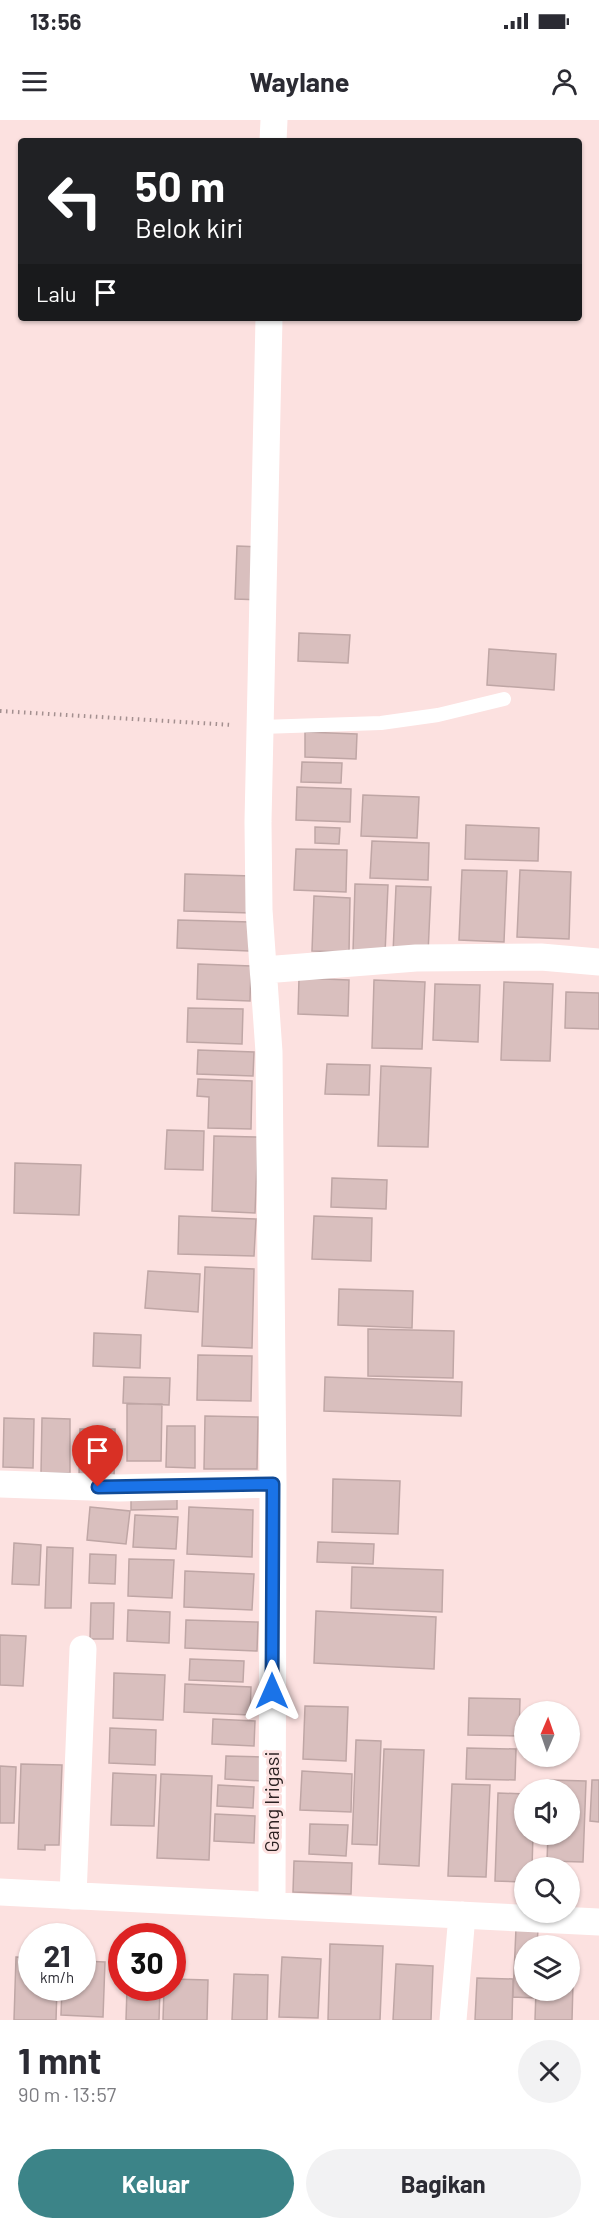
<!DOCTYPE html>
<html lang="id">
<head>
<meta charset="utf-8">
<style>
	:root { --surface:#fff; --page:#f2f2f3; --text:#2b2b33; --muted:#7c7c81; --accent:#3c8488 }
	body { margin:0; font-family:Barlow,sans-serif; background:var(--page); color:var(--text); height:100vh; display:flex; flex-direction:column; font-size:22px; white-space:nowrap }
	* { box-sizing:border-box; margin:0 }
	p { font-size:20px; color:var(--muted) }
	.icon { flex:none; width:33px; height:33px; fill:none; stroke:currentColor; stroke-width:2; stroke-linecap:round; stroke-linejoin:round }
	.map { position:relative; height:1900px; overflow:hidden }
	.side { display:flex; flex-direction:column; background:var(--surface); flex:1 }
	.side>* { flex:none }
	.top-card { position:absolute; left:18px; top:18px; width:564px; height:183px; border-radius:6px; box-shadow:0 2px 4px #0004; background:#202124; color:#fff; overflow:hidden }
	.needle { width:39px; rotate:2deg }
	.fabs { position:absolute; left:514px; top:1581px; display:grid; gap:12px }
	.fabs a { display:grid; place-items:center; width:66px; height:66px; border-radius:50%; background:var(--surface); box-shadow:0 2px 4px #0004; font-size:30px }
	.speed { position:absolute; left:18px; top:1803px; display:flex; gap:12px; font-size:30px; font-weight:700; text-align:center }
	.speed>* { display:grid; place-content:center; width:78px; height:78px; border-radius:50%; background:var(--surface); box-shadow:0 2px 4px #0004; line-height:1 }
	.speed small { font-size:15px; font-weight:400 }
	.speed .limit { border:9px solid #d22; background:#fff; color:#111 }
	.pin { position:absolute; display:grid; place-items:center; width:51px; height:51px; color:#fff; margin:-62px -26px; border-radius:50% 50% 50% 0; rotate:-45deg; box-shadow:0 0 6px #0007 }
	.pin .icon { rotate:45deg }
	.me { position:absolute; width:66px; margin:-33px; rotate:0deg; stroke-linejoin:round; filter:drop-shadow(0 0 4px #0008) }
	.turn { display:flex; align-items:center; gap:21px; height:126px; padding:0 18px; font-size:27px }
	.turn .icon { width:78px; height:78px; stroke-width:2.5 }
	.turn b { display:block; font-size:42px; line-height:51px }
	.then { display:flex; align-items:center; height:57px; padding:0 18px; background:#0003; gap:12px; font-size:22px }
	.round { display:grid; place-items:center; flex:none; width:63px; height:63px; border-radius:32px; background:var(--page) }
	.headline { display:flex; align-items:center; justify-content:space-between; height:102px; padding:0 18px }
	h1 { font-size:36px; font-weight:700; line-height:45px }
	.cta { display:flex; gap:12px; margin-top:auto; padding:12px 18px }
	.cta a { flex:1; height:69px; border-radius:36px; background:var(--accent); color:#fff; font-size:24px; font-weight:700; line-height:69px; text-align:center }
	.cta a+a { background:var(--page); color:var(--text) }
	.status { display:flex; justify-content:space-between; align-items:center; height:42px; padding:0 30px; background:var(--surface); direction:ltr }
	.status svg { height:16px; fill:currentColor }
	header { display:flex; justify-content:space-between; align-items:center; height:78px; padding:0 18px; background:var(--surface); font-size:27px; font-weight:700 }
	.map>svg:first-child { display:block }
	.building { fill:#d9bfbe; stroke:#bfa6a5; stroke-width:1.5 }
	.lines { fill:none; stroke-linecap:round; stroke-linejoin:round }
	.path { stroke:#a38f8f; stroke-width:4; stroke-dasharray:1.5 4.5; stroke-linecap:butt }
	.lane { stroke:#fff; stroke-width:14 }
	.street { stroke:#fff; stroke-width:27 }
	.route-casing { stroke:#114b97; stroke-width:15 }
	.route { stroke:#1a73e8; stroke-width:10 }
	.labels { text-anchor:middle; stroke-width:6; stroke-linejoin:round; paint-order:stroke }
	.street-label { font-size:20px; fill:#2c2222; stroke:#fce1e0 }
</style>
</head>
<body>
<div class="status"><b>13:56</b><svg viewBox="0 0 49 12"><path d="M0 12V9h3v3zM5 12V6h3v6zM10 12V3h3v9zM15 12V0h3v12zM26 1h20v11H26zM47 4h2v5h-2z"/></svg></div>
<header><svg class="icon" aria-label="menu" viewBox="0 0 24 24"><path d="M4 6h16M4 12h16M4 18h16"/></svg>Waylane<svg class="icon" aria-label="person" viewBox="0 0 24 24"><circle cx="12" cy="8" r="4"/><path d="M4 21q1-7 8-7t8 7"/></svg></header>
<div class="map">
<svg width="599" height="1900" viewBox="0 0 599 1900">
	<rect width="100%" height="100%" fill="#fce1e0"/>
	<path class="building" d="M237,426L263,427L261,480L235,479Z
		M299,513L350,515L348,543L298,541Z
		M489,529L556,534L554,570L487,565Z
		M305,612L357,614L356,639L305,637Z
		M302,642L342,643L341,663L301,662Z
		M297,667L351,669L350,702L296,700Z
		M363,675L419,677L417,718L361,716Z
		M466,705L539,708L538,741L465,739Z
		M315,707L340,708L339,724L315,723Z
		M372,721L429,723L428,760L370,758Z
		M296,729L347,730L346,772L294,770Z
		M462,750L507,751L504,822L459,820Z
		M520,750L571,752L569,819L517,817Z
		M185,754L252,756L251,793L184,791Z
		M355,764L388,765L385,834L353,832Z
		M396,766L431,767L428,834L393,833Z
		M314,776L350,778L349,832L312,831Z
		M178,800L250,802L249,831L177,828Z
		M198,844L251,846L250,881L197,879Z
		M299,858L349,860L348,896L298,894Z
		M374,860L425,862L422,929L372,928Z
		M504,862L553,864L550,941L501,940Z
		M435,864L480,865L478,922L433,920Z
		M566,872L599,873V909L565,908Z
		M188,888L243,889L242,924L187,922Z
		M198,930L254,932L253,956L197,954Z
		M327,944L370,945L369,975L325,974Z
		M381,946L431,948L428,1027L378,1026Z
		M198,959L252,961L251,1009L208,1008L209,977L197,976Z
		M167,1010L204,1011L203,1050L165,1049Z
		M214,1016L258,1017L255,1093L212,1091Z
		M15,1043L81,1045L79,1095L14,1093Z
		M332,1058L387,1060L386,1089L331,1087Z
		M179,1096L256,1099L254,1136L178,1134Z
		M314,1096L372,1098L371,1141L312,1139Z
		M205,1147L254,1149L252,1228L202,1226Z
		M148,1151L200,1154L198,1192L145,1188Z
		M339,1169L413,1171L412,1208L338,1205Z
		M368,1209L454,1211L453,1258L368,1256Z
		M94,1213L141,1215L140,1248L93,1246Z
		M198,1235L252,1236L251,1281L197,1280Z
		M124,1257L170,1258L169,1285L123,1283Z
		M325,1257L462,1262L461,1296L324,1291Z
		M127,1284H162L161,1341H127Z
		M205,1296L258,1297L257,1349H204Z
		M4,1298L34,1299L33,1348L3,1347Z
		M42,1298L70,1299V1353H41Z
		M167,1306H195V1348L166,1347Z
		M80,1309H115L114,1358L79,1357Z
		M333,1359L400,1361L398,1414L332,1412Z
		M177,1372V1389L131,1390V1373Z
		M90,1387L130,1391L126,1424L87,1420Z
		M189,1387L253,1390L252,1437L187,1434Z
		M135,1395L178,1397L176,1429L133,1427Z
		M318,1422L374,1424L373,1444L317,1442Z
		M14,1423L41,1425L39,1465L12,1464Z
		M47,1427L73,1428L71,1488H45Z
		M90,1434L116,1435L115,1464L89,1463Z
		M129,1439L174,1440L172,1478L128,1476Z
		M352,1447L443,1450L442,1492L351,1488Z
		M185,1451L254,1454L252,1490L184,1487Z
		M91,1483H114L113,1519H90Z
		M128,1490L170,1492L169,1523L127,1521Z
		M316,1491L436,1497L434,1549L314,1543Z
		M186,1500L258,1502L257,1531L185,1528Z
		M0,1515L26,1516L23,1566L0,1565Z
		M190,1539L244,1541L243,1562L189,1560Z
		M114,1553L165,1555L163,1600L113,1598Z
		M185,1564L251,1567L250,1595L184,1592Z
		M469,1578L520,1579L519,1616L468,1615Z
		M305,1586L348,1587L346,1641L303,1639Z
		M213,1599L255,1601L254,1626L212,1624Z
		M110,1608L156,1610L155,1645L109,1643Z
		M356,1620L381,1621L377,1725L352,1724Z
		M467,1628L516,1629L515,1660L466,1659Z
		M384,1629L424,1630L419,1746L379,1744Z
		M226,1636L263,1637L261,1661L225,1659Z
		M21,1644L62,1645L59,1725H45V1730L18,1729Z
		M0,1646L16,1647L14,1703H0Z
		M302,1651L352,1654L351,1692L300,1690Z
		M113,1653L156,1655L154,1706L111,1705Z
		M161,1654L212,1656L209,1740L157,1738Z
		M550,1660L586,1661L583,1742L547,1741L548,1714H570V1670H549Z
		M592,1660H599V1702L590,1701Z
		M452,1664L490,1665L486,1757L448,1756Z
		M218,1665L254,1667L253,1688L217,1686Z
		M498,1673L525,1674V1714H533L532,1748H525V1762L495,1761Z
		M215,1694L255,1696L254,1723L214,1721Z
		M310,1704L348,1705L346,1736L309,1734Z
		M294,1741L352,1743L351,1774L293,1772Z
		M516,1808L538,1809L537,1826H525V1870H536L535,1878L513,1877Z
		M330,1824L383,1826L380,1900H328Z
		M16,1837L32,1838V1868H57L56,1900H14Z
		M282,1837L321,1839L318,1898L279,1897Z
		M82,1841L105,1842L103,1897L61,1895L62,1868H82Z
		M396,1844L433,1846L431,1900H393Z
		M234,1854L268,1855L267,1900H232Z
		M477,1858L513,1859L512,1900H475Z
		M172,1859L208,1860L207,1900H163L164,1868H172Z
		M570,1864H573L572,1900H535L536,1870H570Z
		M127,1868H160L159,1900H126Z"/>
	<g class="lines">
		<path class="path" d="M0,591L233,605"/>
		<path class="lane" d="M261,607L381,603L438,595L504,579"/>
		<path class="street" d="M273,21L274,0
			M269,198L258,702L259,790L269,932L273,1364L272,1785
			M264,850L416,838L541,837L599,842
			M0,1364L119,1368L273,1364
			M0,1772L599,1802
			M73,1776L83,1529
			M453,1900L462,1795"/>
	</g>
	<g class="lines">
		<g class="route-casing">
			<path id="route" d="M98,1367L273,1364L272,1571"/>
		</g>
		<use href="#route" class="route"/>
	</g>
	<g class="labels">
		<g class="street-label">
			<text transform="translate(272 1682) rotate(-90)" y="7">Gang Irigasi</text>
		</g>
	</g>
</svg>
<div class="fabs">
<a><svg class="needle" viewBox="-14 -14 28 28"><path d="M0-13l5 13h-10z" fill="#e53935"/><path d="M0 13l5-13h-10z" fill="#7c7c81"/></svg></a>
<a><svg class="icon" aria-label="sound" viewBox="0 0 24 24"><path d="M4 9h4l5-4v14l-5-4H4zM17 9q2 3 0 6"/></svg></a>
<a><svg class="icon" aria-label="search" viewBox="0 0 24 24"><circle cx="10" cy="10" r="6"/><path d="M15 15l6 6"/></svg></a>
<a><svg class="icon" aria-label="layers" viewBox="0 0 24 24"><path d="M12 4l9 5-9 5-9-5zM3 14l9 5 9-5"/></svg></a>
</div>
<div class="speed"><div>21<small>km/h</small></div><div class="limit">30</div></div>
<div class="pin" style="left:98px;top:1367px;background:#d93025"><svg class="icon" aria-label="arrive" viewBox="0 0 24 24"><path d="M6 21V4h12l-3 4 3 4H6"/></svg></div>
<svg class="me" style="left:272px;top:1571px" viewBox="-20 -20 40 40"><path d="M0-17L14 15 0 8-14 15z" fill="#1a73e8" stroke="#fff" stroke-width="4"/></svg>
<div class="top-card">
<div class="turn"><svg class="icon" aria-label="left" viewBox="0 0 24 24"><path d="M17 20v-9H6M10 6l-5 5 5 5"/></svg><div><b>50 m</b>Belok kiri</div></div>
<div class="then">Lalu<svg class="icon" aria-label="arrive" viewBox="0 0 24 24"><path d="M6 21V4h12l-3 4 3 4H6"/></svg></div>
</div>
</div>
<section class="side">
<div class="headline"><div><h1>1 mnt</h1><p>90 m · 13:57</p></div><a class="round"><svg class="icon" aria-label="close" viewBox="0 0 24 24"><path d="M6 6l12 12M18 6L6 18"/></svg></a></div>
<div class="cta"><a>Keluar</a><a>Bagikan</a></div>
</section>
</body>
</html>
